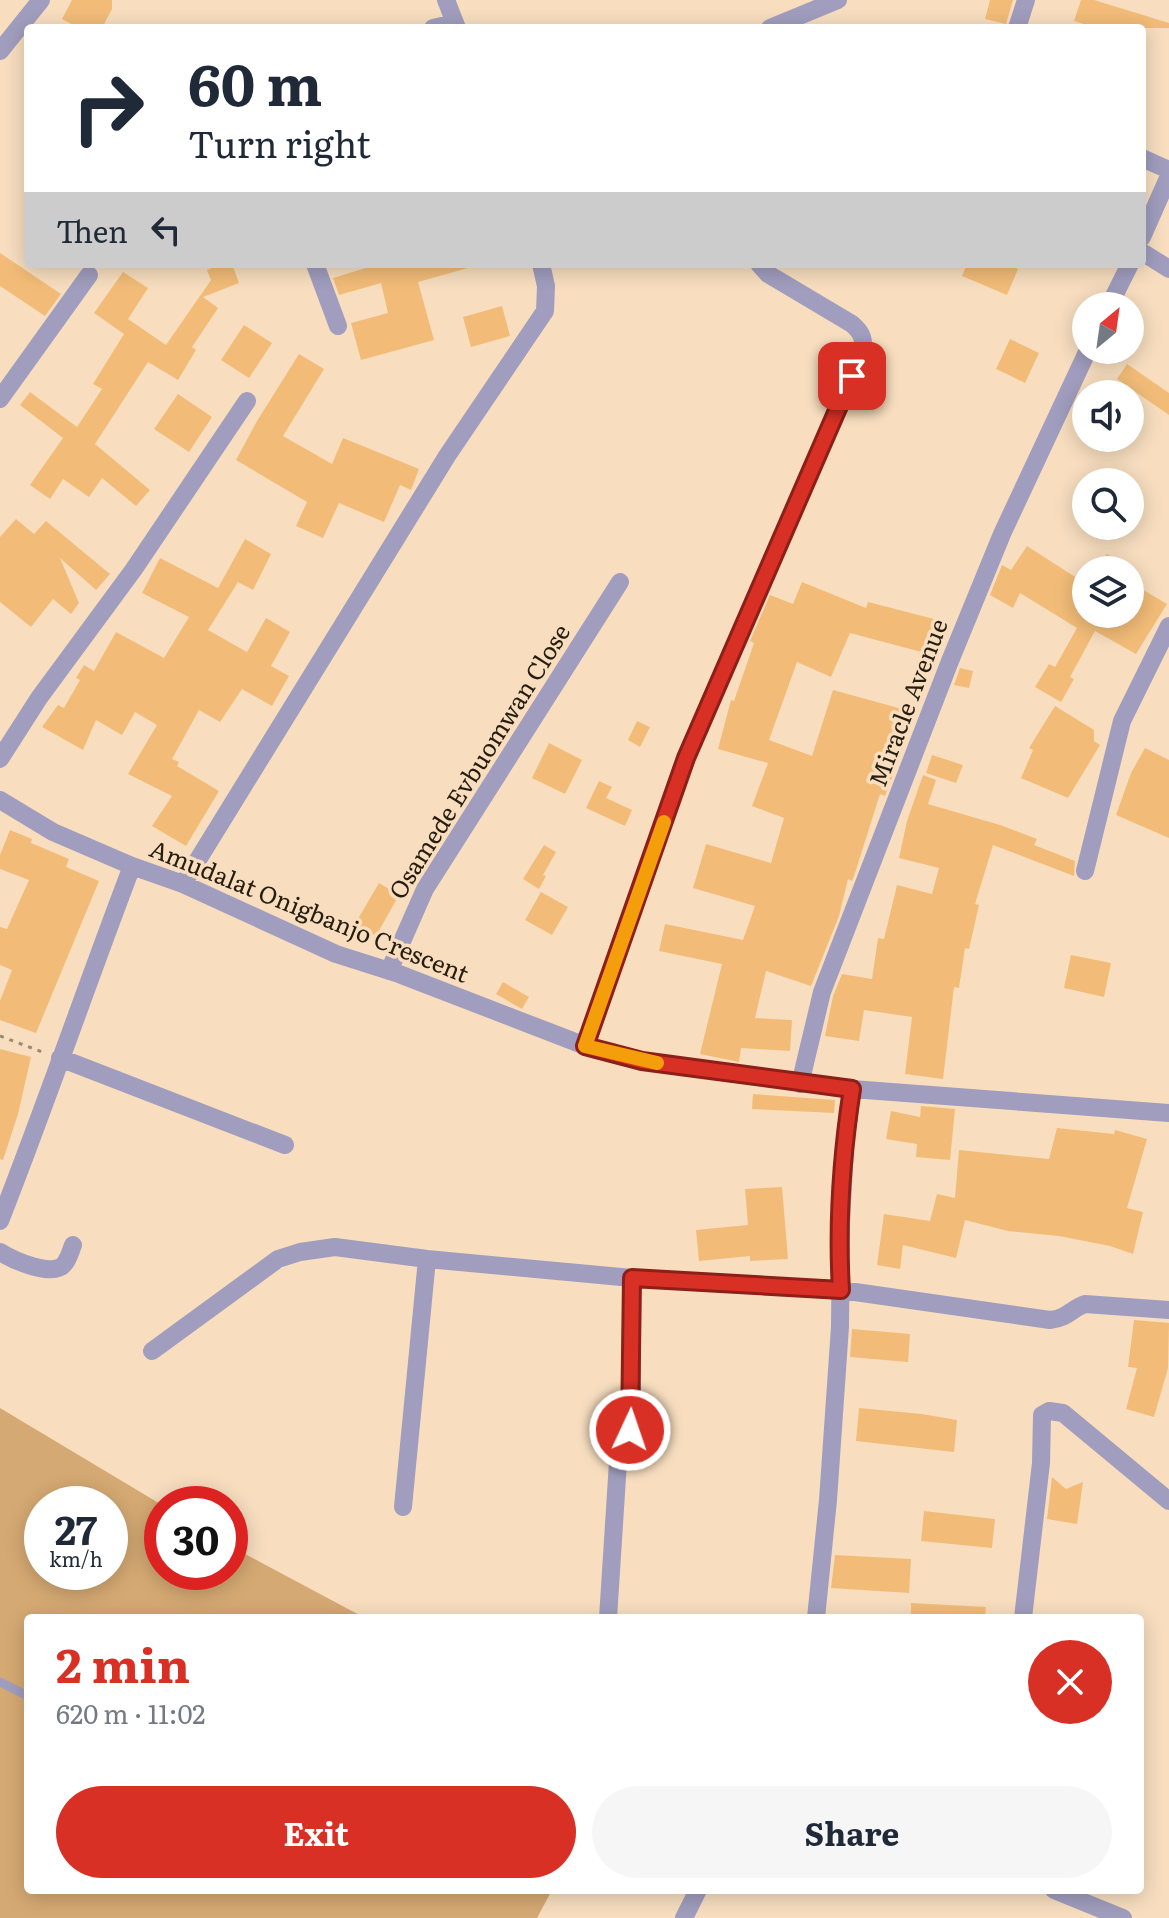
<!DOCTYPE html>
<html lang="en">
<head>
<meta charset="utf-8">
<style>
	:root { --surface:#fff; --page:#f6f6f7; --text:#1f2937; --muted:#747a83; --accent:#d93025 }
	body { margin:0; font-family:Literata,serif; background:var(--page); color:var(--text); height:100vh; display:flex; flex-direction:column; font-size:30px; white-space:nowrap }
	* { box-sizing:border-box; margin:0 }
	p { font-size:26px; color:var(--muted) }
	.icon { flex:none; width:44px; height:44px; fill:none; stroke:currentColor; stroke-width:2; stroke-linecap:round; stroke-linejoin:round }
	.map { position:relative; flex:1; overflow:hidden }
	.details { position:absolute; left:24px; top:1614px; width:1120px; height:280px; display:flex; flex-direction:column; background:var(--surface); border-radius:8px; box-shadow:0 4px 20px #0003 }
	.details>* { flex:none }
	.guide { position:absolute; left:24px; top:24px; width:1122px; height:244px; border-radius:8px; box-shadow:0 4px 20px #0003; background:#fff; color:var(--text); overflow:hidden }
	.needle { width:52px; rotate:29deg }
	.fabs { position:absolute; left:1072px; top:292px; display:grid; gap:16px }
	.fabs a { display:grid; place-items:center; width:72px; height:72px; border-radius:50%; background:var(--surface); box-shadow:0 4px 20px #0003; font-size:40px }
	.speed { position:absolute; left:24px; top:1486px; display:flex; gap:16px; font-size:40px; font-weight:700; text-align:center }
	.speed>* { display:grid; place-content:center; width:104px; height:104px; border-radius:50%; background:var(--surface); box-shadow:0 4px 20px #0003; line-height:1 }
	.speed small { font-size:20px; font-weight:400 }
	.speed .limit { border:12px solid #d22; background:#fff; color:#111 }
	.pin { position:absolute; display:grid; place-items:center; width:68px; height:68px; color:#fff; margin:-34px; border-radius:16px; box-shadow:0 4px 12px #0006 }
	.me { position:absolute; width:88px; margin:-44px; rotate:3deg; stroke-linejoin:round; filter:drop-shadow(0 0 6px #0008) }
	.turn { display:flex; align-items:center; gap:28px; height:168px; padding:0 32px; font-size:36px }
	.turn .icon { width:104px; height:104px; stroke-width:2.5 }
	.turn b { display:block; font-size:56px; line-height:68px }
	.then { display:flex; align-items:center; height:76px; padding:0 32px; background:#0003; gap:16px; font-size:30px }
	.round { display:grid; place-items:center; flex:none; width:84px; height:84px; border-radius:42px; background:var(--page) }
	.headline { display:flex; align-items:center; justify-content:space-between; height:136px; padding:0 32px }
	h1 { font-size:48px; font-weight:700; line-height:60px; color:var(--accent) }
	.button { display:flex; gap:16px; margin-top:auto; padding:16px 32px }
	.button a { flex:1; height:92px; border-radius:48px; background:var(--accent); color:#fff; font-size:32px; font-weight:700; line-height:92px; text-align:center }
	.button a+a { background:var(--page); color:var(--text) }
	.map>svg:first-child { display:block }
	.green { fill:#d5a973; fill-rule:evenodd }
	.building { fill:#f2bc78 }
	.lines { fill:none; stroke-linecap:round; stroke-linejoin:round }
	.path { stroke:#9b8972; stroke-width:3; stroke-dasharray:4 6; stroke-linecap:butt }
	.service { stroke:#a09dbe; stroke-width:9 }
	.minor { stroke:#a09dbe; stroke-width:18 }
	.route-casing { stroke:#8d1f18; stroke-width:20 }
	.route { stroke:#d93025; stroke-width:14 }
	.slow { stroke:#f59e0b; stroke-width:14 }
	.labels { text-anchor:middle; stroke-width:7; stroke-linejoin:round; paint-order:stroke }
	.street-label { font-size:24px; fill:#261d11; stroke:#f8debf }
</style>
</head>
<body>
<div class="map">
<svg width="1169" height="1918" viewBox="0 0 1169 1918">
	<rect width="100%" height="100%" fill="#f8debf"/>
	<path class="green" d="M0,1408L162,1505V1572H230V1546L365,1618H28V1890H552L537,1918H0ZM42,1504H110V1572H42Z"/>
	<path class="building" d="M72,0H112V9L102,28H79L62,19Z
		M990,0H1013L1006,24L985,19Z
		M1081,0H1094L1169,23V28H1097L1074,21Z
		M0,253L61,294L45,316L0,286Z
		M221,264H232L239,283L203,297L218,308L192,347L196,350L178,380L148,362L95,444L150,490L136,506L102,478L89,497L63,479L50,499L30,485L63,438L20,405L30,392L77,427L102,389L93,384L124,334L94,313L123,272L148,288L128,319L166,345L211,280L207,270Z
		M379,264H468V268L418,282L434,340L361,360L351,323L388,313L381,283L339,295L333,278Z
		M967,264H1008L1018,269L1007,295L962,276Z
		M502,306L510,336L471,347L463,317Z
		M244,325L272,343L249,378L221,360Z
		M1010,339L1039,353L1025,383L996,369Z
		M299,354L324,369L283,436L332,464L343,438L419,469L411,490L400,485L384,522L339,503L323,538L296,526L307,502L236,460L257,421Z
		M1127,364L1169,393V415L1117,379Z
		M178,394L212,417L189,452L154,429Z
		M16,519L34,534L46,521L110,574L96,590L60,558L79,603L71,614L53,599L31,627L0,602V537Z
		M245,539L271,554L253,590L238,582L208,630L247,652L266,618L290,632L271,666L289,676L272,706L242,689L220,722L199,710L172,759L179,762L177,766L219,791L186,846L152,826L172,796L128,774L157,725L135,712L122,735L96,720L83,750L42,727L58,705L64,708L80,680L76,678L84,665L94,671L116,632L164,658L189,617L142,593L160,558L218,588Z
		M1027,546L1086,584V614H1130V582L1167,604L1136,654L1095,631L1070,677L1074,679L1061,702L1035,687L1049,664L1055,667L1077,628L1020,593L1013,608L990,595L1002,565L1011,570Z
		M1107,554L1133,570H1097Z
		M802,582L866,608L868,602L938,620L929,654L850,633L831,677L797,662L769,740L812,756L833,690L913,712L895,770L885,796L880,794L855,873L852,881L848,879L839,916L811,986L766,971L755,1018L792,1020L790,1051L741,1048L739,1062L700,1054L722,964L659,951L665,924L743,940L755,906L693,888L706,844L771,863L784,818L752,806L768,763L718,749L731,700L734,701L754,643L750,641L770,595L793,604Z
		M960,668L973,671L969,688L954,685Z
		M1055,706L1094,730V741L1100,745L1068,798L1021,778L1033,750L1029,748Z
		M637,721L650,727L640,747L628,740Z
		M549,743L582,760L565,794L532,778Z
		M1145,748L1169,760V838L1116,815L1131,773Z
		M932,755L963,765L956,783L926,773Z
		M923,775L936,780L928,804L1000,825L1037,839L1034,845L1075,861L1074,876L993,845L975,904L979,905L969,949L965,948L959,988L954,987L943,1079L905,1074L912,1017L864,1010L859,1041L825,1036L833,996L842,974L872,979L878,938L884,939L897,885L932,894L939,868L899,858L907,821Z
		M599,781L612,787L606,798L632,810L625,826L586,808Z
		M10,830L32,839L31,843L69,859L66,867L99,881L36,1033L0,1020V1001L12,970L0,965V927L7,929L29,880L0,869V855Z
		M544,845L556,852L543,875L546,876L539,889L523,879Z
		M379,883L399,895L376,936L355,924Z
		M541,892L568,907L552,935L525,920Z
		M1071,955L1111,963L1104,997L1064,988Z
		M503,982L529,997L522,1009L496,994Z
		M0,1049L31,1057L18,1114L3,1160L0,1159Z
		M753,1094L835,1100L834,1113L752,1109Z
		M921,1106L955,1109L950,1160L916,1157L917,1144L886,1139L891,1111L920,1117Z
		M1057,1128L1114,1134L1115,1130L1147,1139L1127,1208L1143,1212L1133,1254L1110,1246L1059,1236L1008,1231L965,1220L956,1258L903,1245L900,1269L877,1265L884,1214L930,1221L937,1194L955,1198L959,1150L1049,1159Z
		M782,1187L788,1259L750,1261V1256L699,1261L696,1230L748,1225L745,1189Z
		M1134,1320L1169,1323L1168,1368L1154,1417L1126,1409L1137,1368L1128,1367Z
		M852,1329L910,1334L908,1362L850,1357Z
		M859,1408L922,1414L957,1420L954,1452L856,1441Z
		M1052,1477L1066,1489L1083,1482L1077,1524L1047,1519Z
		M924,1511L995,1519L992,1548L921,1541Z
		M835,1555L911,1559L909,1593L831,1588Z
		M911,1603L986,1607L985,1618H911Z"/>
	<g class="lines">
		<path class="path" d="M0,1036L45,1053"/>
		<path class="service" d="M0,1682L28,1696"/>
		<path class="minor" d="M446,0L457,28
			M433,28L455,23
			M770,28L838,0
			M1017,28L1026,0
			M0,51L41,0
			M1142,158L1169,170
			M1142,237L1169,176
			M1142,252L1169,269
			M315,264L338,326
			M1109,306L1130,264
			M0,399L89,275
			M0,759L39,698L134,569L247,401
			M0,800L53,832L132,866
			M1085,871L1122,721L1169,626
			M183,884L447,456L545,311L546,286L541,264
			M389,971L425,889L620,582
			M585,1046L686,758L863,350C864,337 861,332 852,324L768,274L759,264
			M60,1058L285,1145
			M800,1084L822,992L950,661L1002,534L1088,350
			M0,1221C46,1104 87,984 132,866L183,884L336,954L399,974L596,1050L642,1061L852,1089L1169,1113
			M0,1252C13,1260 54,1279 65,1263C69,1258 71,1250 73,1245
			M152,1351L278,1259L300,1252L335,1247L427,1259L632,1278L841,1290L1050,1320C1068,1318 1071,1309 1085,1304L1169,1310
			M403,1507L427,1259
			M608,1618L618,1462L630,1430L632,1408V1278
			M816,1618L828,1500L840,1327L841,1223L845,1148L852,1089
			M1023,1618L1041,1463L1042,1415L1049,1411L1063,1413L1169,1501
			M1054,1890L1123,1918
			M684,1918L698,1890"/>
	</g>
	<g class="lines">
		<g class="route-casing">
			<path id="route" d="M630,1430L632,1278L841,1290C837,1223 842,1154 852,1089L642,1061L585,1046L686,758L852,376"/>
		</g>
		<use href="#route" class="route"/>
		<path class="slow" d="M657,1063L585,1046L664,822"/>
	</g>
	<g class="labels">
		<g class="street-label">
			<text transform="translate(909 703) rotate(-69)" y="8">Miracle Avenue</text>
			<text transform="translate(480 762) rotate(-58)" y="8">Osamede Evbuomwan Close</text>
			<text transform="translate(309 912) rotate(22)" y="8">Amudalat Onigbanjo Crescent</text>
		</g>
	</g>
</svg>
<div class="fabs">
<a><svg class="needle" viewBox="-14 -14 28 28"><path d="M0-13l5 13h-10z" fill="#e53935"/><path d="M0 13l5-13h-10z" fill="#747a83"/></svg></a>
<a><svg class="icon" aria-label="sound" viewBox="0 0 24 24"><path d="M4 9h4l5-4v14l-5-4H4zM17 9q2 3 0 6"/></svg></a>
<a><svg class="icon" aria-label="search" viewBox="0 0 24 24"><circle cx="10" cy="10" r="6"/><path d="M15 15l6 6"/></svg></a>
<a><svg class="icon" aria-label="layers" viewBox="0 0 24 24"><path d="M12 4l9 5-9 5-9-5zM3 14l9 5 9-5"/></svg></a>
</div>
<div class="speed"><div>27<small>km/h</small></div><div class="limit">30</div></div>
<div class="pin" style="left:852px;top:376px;background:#d93025"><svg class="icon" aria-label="arrive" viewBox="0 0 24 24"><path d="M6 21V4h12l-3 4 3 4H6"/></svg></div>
<svg class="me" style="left:630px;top:1430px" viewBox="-20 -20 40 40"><circle r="17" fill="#d93025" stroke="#fff" stroke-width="3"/><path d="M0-11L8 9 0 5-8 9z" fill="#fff"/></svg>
<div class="guide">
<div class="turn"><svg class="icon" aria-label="right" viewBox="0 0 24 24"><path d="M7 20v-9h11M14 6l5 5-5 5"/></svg><div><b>60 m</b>Turn right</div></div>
<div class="then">Then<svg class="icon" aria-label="left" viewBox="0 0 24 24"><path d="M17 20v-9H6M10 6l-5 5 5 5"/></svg></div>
</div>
<section class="details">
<div class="headline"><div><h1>2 min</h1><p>620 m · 11:02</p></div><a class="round" style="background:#d93025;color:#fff"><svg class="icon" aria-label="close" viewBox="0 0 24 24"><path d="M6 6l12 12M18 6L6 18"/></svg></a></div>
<div class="button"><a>Exit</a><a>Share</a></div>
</section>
</div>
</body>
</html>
